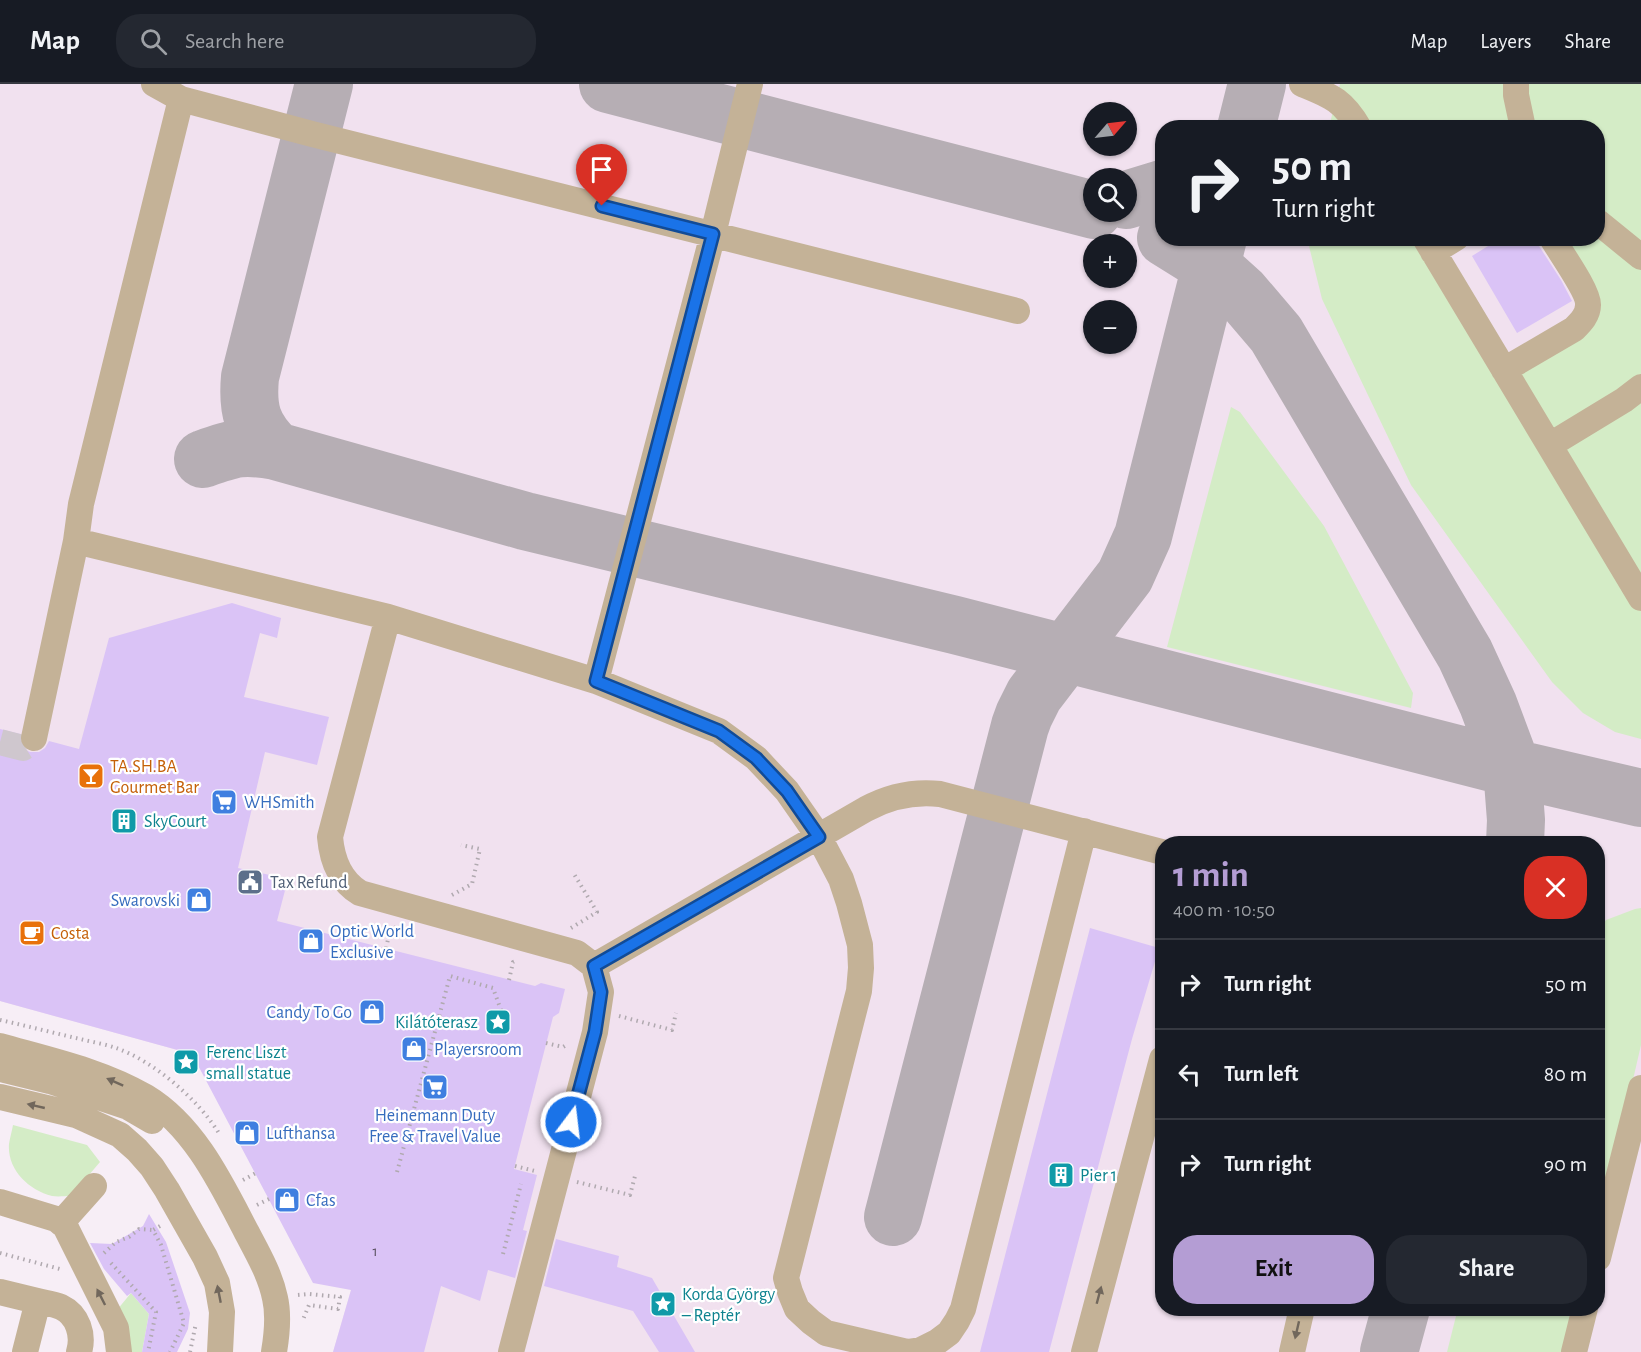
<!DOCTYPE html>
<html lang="en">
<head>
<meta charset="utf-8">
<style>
	:root { --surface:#171b24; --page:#242831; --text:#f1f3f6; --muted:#9ea1a6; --line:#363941; --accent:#b49dd4 }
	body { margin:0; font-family:"Alegreya Sans",sans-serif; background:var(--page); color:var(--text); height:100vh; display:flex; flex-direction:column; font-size:22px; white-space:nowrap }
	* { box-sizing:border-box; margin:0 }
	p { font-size:20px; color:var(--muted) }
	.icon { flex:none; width:33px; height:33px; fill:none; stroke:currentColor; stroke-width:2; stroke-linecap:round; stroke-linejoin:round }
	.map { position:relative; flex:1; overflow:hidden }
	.sheet { position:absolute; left:1155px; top:752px; width:450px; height:480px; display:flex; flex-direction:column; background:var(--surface); border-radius:24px; box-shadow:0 2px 4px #0004 }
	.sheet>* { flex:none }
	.banner { position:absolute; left:1155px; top:36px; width:450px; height:126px; border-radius:24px; box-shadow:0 2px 4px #0004; background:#171b24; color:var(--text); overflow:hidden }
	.needle { width:39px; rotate:62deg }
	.fabs { position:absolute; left:1083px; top:18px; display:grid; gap:12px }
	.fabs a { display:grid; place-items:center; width:54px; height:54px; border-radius:50%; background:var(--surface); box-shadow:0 2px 4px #0004; font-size:30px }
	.pin { position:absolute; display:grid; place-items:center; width:51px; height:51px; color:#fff; margin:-62px -26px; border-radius:50% 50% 50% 0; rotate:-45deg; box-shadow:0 0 6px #0007 }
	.pin .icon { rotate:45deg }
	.me { position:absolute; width:66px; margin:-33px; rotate:15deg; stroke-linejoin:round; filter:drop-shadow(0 0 4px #0008) }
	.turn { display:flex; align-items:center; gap:21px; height:126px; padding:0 18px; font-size:27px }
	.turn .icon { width:78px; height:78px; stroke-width:2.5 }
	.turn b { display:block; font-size:42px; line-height:51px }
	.round { display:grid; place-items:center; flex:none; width:63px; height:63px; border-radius:24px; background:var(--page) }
	.head { display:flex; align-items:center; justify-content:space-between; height:102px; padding:0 18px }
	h1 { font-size:36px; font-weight:700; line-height:45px; color:var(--accent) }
	.primary-button { display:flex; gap:12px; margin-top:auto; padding:12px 18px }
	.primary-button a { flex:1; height:69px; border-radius:24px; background:var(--accent); color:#111; font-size:24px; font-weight:700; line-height:69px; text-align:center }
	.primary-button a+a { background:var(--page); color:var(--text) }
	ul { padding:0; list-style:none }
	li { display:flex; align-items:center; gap:18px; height:90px; padding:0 18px; border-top:2px solid var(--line) }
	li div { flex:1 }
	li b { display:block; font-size:22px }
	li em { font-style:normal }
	header { display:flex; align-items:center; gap:36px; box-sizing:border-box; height:84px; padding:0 30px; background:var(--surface); border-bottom:2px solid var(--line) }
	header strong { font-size:28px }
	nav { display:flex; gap:33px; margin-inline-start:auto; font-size:21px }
	.search { width:420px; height:54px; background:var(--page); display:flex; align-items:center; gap:15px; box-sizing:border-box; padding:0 21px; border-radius:24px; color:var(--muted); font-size:22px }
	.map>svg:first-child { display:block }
	.built { fill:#f1e1ef; fill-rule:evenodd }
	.green { fill:#d4ecc6 }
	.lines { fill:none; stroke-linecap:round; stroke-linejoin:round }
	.taxiway { stroke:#b6aeb4; stroke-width:58 }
	.building { fill:#dac3f6 }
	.minor-tunnel { stroke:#cfc7ce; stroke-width:26; stroke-dasharray:26 13; stroke-linecap:butt }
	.path { stroke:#b0a9af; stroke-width:4; stroke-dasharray:1.5 4.5; stroke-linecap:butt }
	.minor { stroke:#c4b297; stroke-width:26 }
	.oneway { fill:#71675c }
	.route-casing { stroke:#114b97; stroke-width:15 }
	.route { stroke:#1a73e8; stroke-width:10 }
	.labels { text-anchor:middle; stroke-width:4.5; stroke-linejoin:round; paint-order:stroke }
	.number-label { font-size:15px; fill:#58505e }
	.food-label { font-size:18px; fill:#c56008; stroke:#fff; text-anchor:start }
	.shop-label { font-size:18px; fill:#366cbe; stroke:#fff; text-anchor:start }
	.culture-label { font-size:18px; fill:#0d838f; stroke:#fff; text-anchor:start }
	.service-label { font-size:18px; fill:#4e5e75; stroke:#fff; text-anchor:start }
</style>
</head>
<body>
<header>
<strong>Map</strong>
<div class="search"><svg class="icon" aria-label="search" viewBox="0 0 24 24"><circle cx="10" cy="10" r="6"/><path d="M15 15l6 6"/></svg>Search here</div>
<nav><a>Map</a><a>Layers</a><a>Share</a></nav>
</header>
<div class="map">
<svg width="1641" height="1268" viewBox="0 0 1641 1268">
	<rect width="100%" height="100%" fill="#f7eef6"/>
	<path class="built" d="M0,0H1641V1268H333L351,1206L192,970L0,917ZM1094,28H1126V62H1094ZM1162,44H1598V154H1162ZM1094,94H1126V128H1094ZM1094,160H1126V194H1094ZM1094,226H1126V260H1094ZM1162,759H1598V1224H1162Z"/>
	<path class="green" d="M1340,0H1641V655L1615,648L1583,629L1552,598L1411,401L1322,215L1308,158L1309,154L1434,155L1508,293L1583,247L1561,155L1598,154V44L1329,43Z
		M1231,323L1240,328L1324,442L1413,609L1411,624L1167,563Z
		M1641,824V961L1598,1147V848L1606,836L1635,825Z
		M13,1041L87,1061L100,1078L71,1112C65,1112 58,1113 52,1112C28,1106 7,1085 9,1060C10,1053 12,1047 13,1041Z
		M131,1209L149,1230L142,1268H126L117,1226Z
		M1458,1224H1579L1569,1268H1447Z"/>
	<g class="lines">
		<path class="taxiway" d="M608,0L1094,126
			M1246,44L1257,0
			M1126,116L1162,105
			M1166,154L1211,182L1241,209L1276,250L1465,570L1488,620L1512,684L1516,736L1515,759
			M276,367C252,344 247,326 250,293L324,0
			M203,375C234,364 242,361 276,367L525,437L955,541L1512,684L1641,714
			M893,1133L1020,642L1024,631L1034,611L1125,492L1143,452L1218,154
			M1389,1268L1401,1224"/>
	</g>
	<path class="building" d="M1501,154H1537L1539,162L1561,196L1572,217L1517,249L1472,172Z
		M232,519L281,534L277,554L260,549L244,613L329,633L317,681L265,668L238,784L288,795L277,837L535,902L541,899L565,905L559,929L553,933L514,1085L537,1091L523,1146L527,1147L515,1194L488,1186L480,1217L441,1202L424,1268H333L351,1206L313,1199L192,970L0,917V645L20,650V659L24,665L30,668H39L45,664L49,657L79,665L109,554Z
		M1090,844L1159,864L1132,955L1049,1268H980Z
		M149,1130L166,1158L190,1229L188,1245L177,1268H142L149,1230L131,1209L127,1212L104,1185L90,1159L112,1160L143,1142Z
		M556,1155L619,1172L617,1183L652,1194L695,1268H659L633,1227L544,1202Z"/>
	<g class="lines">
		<path class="minor-tunnel" d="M0,658L23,664L31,659L34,654"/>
		<path class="path" d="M452,811L472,800L480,765L461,761
			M571,844L597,828L574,790
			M386,864L390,847L396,843
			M509,896L513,878L518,876
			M619,932L672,946L676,929
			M0,936C27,942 54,949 80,955C92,958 105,960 116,964C154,977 200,1017 220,1051
			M546,959L563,963L568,960
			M515,1082L535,1087
			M397,1088L450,892L493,904L502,929
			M243,1096L256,1089
			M577,1098L630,1111L635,1092
			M257,1121L269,1115
			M160,1142L153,1146L161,1161L184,1239L170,1268
			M0,1169L60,1185
			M104,1169L116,1158L129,1153L139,1145L153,1146
			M503,1170L521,1100
			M111,1179L156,1228L148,1268
			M298,1211L309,1210L340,1213L338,1225L309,1221L302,1238
			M190,1268L196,1239"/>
		<path class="minor" d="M154,0L181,15L312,50L1017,227
			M1302,0C1331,12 1343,16 1359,44
			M1516,0V11L1523,44
			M1598,138L1641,173
			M1425,154L1641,514
			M1433,168L1456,154
			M1504,286L1574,245C1581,238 1588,231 1588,221C1589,208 1560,168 1552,154
			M1550,361L1624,316L1641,303
			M76,457L388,533L596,597L719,647L756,674L787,707L819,753L841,795L849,819L860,861L861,884L859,907L847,954L786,1194L790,1208L797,1225L811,1238L826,1249L907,1268L921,1266L937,1258L949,1249L957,1237L963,1225L1084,747
			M388,533L330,753C332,776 340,797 360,809L577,869L594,882L601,908L595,948L511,1268
			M596,597L713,150L750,0
			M34,654L76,457L81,420L181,15
			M594,882L866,725C890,712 913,707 940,710L1162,768
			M0,962C50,976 101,987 146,1013C194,1042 221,1099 246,1147C257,1168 270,1190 275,1214C279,1231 277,1250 274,1268
			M0,985L50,997L128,1023L152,1037
			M0,1013L76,1031L120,1051L137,1066L152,1083L167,1106L205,1173L217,1199L222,1228L220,1268
			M0,1118L56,1135L65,1142L116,1244L119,1268
			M61,1139L94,1102
			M1598,1174L1641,1004
			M0,1208C12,1211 25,1214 37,1217C45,1219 54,1220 61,1223C78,1231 84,1251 79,1268
			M25,1268L38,1217
			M1084,1268L1162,975
			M1292,1268L1302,1224
			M1574,1268L1585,1224"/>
	</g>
	<defs><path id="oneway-solid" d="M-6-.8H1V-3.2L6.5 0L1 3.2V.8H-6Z" transform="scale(1.5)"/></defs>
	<g class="oneway">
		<use href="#oneway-solid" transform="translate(115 998) rotate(-156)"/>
		<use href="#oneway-solid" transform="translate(36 1022) rotate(-167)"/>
		<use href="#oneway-solid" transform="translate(219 1210) rotate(-101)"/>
		<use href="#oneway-solid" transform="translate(1099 1211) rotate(-75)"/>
		<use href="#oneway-solid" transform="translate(101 1213) rotate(-117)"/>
		<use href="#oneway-solid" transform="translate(1297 1246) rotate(103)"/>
	</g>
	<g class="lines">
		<g class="route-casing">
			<path id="route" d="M571,1038L595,948L601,908L594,882L819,753L787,707L771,690L756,674L719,647L596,597L713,150L602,122"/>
		</g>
		<use href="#route" class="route"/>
	</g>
	<defs>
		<g id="bar-square" transform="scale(1.35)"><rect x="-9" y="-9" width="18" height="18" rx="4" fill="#e8710a" stroke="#fff"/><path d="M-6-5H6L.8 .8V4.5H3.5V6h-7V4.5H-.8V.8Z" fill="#fff"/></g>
		<g id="supermarket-square" transform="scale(1.35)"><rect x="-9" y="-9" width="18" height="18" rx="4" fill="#3f7fe0" stroke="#fff"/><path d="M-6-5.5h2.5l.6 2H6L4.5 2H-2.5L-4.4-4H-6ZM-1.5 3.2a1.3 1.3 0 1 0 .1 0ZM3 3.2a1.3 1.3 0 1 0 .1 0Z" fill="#fff"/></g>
		<g id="building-square" transform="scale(1.35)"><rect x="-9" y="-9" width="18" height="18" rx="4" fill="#0f9aa8" stroke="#fff"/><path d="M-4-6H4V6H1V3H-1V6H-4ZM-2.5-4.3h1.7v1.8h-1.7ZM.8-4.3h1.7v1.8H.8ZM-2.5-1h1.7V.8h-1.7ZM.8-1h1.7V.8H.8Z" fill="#fff"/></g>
		<g id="civic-square" transform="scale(1.35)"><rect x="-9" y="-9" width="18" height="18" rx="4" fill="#5c6f8a" stroke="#fff"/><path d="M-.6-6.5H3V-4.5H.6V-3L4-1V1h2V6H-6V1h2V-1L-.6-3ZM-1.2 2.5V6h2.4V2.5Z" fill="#fff"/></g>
		<g id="shop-square" transform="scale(1.35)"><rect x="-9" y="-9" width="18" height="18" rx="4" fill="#3f7fe0" stroke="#fff"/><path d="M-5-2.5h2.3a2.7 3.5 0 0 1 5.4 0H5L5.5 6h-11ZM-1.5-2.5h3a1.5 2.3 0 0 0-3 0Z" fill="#fff"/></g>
		<g id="cafe-square" transform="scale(1.35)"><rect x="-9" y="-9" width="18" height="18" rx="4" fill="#e8710a" stroke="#fff"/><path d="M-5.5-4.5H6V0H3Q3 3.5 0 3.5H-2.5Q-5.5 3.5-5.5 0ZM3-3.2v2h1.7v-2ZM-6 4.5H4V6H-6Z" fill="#fff"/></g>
		<g id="sight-square" transform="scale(1.35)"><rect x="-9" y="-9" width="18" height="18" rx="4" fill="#0f9aa8" stroke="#fff"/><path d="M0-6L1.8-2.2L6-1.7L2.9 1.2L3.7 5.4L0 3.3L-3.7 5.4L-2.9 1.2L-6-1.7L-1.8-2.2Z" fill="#fff"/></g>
	</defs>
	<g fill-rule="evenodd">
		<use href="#bar-square" x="91" y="692"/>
		<use href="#supermarket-square" x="224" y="718"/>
		<use href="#building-square" x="124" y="737"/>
		<use href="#civic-square" x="250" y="798"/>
		<use href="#shop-square" x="199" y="816"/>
		<use href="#cafe-square" x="32" y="849"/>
		<use href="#shop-square" x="311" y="857"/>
		<use href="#shop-square" x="372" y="928"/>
		<use href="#sight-square" x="498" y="938"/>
		<use href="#shop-square" x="414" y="965"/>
		<use href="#sight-square" x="186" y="978"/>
		<use href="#supermarket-square" x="435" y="1003"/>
		<use href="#shop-square" x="247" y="1049"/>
		<use href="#building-square" x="1061" y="1091"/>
		<use href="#shop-square" x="287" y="1116"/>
		<use href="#sight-square" x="663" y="1220"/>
	</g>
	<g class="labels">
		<g class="number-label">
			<text x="375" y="1172">1</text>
		</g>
		<g class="food-label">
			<text x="110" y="688">TA.SH.BA<tspan x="110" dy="21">Gourmet Bar</tspan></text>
			<text x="51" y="855">Costa</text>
		</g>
		<g class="shop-label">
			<text x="244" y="724">WHSmith</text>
			<text x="180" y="822" text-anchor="end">Swarovski</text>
			<text x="330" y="853">Optic World<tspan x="330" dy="21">Exclusive</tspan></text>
			<text x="352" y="934" text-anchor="end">Candy To Go</text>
			<text x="434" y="971">Playersroom</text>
			<text x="435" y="1037" text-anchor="middle">Heinemann Duty<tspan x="435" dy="21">Free &amp; Travel Value</tspan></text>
			<text x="266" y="1055">Lufthansa</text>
			<text x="306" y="1122">Cfas</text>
		</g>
		<g class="culture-label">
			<text x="144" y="743">SkyCourt</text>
			<text x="478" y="944" text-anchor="end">Kilátóterasz</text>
			<text x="206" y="974">Ferenc Liszt<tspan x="206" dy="21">small statue</tspan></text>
			<text x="1080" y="1097">Pier 1</text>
			<text x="682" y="1216">Korda György<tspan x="682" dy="21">– Reptér</tspan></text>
		</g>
		<g class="service-label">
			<text x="270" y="804">Tax Refund</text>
		</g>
	</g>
</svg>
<div class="fabs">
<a><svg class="needle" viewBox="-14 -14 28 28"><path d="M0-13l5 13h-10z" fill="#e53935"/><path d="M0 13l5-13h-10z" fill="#9ea1a6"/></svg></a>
<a><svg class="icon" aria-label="search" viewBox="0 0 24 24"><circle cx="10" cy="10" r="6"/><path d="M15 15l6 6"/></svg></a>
<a>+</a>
<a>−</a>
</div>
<div class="pin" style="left:602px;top:122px;background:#d93025"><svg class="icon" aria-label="arrive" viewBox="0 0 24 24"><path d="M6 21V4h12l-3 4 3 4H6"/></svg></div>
<svg class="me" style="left:571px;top:1038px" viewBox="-20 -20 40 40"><circle r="17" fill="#1a73e8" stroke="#fff" stroke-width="3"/><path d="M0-11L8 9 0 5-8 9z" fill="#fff"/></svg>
<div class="banner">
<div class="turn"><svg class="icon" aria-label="right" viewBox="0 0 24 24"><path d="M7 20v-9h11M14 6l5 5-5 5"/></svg><div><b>50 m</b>Turn right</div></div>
</div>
<section class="sheet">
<div class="head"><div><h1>1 min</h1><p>400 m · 10:50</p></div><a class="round" style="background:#d93025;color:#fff"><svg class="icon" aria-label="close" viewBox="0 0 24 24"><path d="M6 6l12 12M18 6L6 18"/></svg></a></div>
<ul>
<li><svg class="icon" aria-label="right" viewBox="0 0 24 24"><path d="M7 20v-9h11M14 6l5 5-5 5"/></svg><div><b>Turn right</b></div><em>50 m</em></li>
<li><svg class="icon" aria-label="left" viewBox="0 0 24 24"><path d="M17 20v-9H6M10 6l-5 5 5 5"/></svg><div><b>Turn left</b></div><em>80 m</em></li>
<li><svg class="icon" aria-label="right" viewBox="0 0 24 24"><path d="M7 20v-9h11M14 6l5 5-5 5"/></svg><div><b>Turn right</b></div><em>90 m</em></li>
</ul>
<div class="primary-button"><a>Exit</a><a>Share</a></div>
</section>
</div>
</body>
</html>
